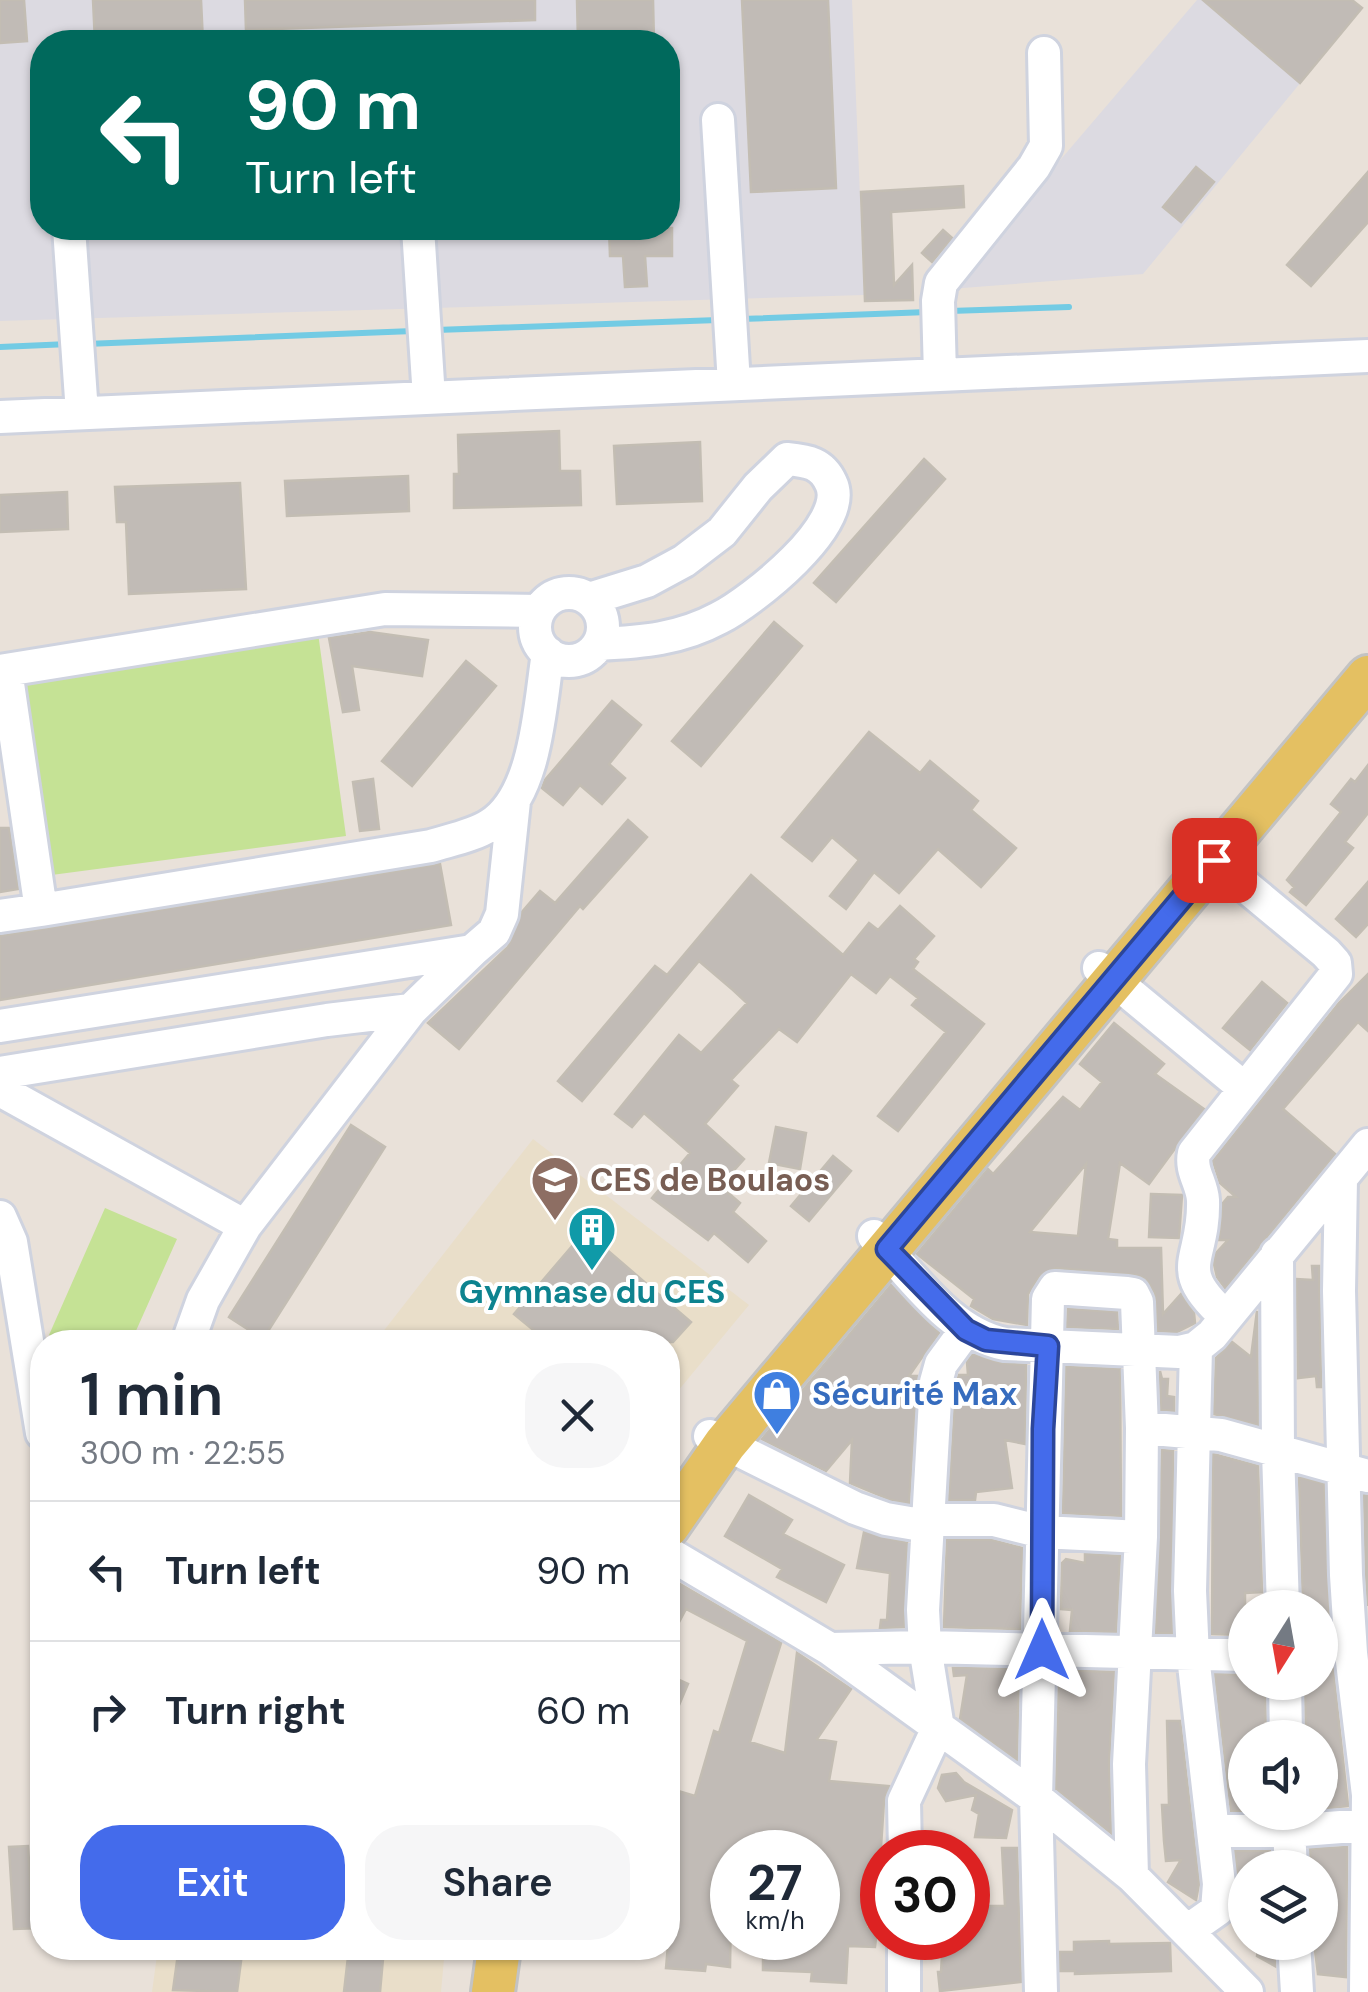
<!DOCTYPE html>
<html lang="en">
<head>
<meta charset="utf-8">
<style>
	:root { --surface:#fff; --page:#f6f6f7; --text:#1f2937; --muted:#747a83; --line:#e0e1e3; --accent:#446beb }
	body { margin:0; font-family:"DM Sans",sans-serif; background:var(--page); color:var(--text); height:100vh; display:flex; flex-direction:column; font-size:38px; white-space:nowrap }
	* { box-sizing:border-box; margin:0 }
	p { font-size:32px; color:var(--muted) }
	.icon { flex:none; width:55px; height:55px; fill:none; stroke:currentColor; stroke-width:2; stroke-linecap:round; stroke-linejoin:round }
	.map { position:relative; flex:1; overflow:hidden }
	.panel { position:absolute; left:30px; top:1330px; width:650px; height:630px; display:flex; flex-direction:column; background:var(--surface); border-radius:40px; box-shadow:0 2px 8px #0004 }
	.panel>* { flex:none }
	.guide { position:absolute; left:30px; top:30px; width:650px; height:210px; border-radius:40px; box-shadow:0 2px 8px #0004; background:#00695c; color:#fff; overflow:hidden }
	.needle { width:65px; rotate:191deg }
	.fabs { position:absolute; left:1228px; top:1590px; display:grid; gap:20px }
	.fabs a { display:grid; place-items:center; width:110px; height:110px; border-radius:50%; background:var(--surface); box-shadow:0 2px 8px #0004; font-size:50px }
	.speed { position:absolute; left:710px; top:1830px; display:flex; gap:20px; font-size:50px; font-weight:700; text-align:center }
	.speed>* { display:grid; place-content:center; width:130px; height:130px; border-radius:50%; background:var(--surface); box-shadow:0 2px 8px #0004; line-height:1 }
	.speed small { font-size:25px; font-weight:400 }
	.speed .limit { border:15px solid #d22; background:#fff; color:#111 }
	.pin { position:absolute; display:grid; place-items:center; width:85px; height:85px; color:#fff; margin:-42px; border-radius:20px; box-shadow:0 5px 15px #0006 }
	.me { position:absolute; width:110px; margin:-55px; rotate:0deg; stroke-linejoin:round; filter:drop-shadow(0 0 8px #0008) }
	.turn { display:flex; align-items:center; gap:35px; height:210px; padding:0 50px; font-size:45px }
	.turn .icon { width:130px; height:130px; stroke-width:2.5 }
	.turn b { display:block; font-size:70px; line-height:85px }
	.round { display:grid; place-items:center; flex:none; width:105px; height:105px; border-radius:40px; background:var(--page) }
	.headline { display:flex; align-items:center; justify-content:space-between; height:170px; padding:0 50px }
	h1 { font-size:60px; font-weight:600; line-height:75px }
	.cta { display:flex; gap:20px; margin-top:auto; padding:20px 50px }
	.cta a { flex:1; height:115px; border-radius:40px; background:var(--accent); color:#fff; font-size:40px; font-weight:600; line-height:115px; text-align:center }
	.cta a+a { background:var(--page); color:var(--text) }
	ul { padding:0; list-style:none }
	li { display:flex; align-items:center; gap:30px; height:140px; padding:0 50px; border-top:2px solid var(--line) }
	li div { flex:1 }
	li b { display:block; font-size:38px }
	li em { font-style:normal }
	.map>svg:first-child { display:block }
	.industrial { fill:#dcdae1; fill-rule:evenodd }
	.education { fill:#e9dec9 }
	.pitch { fill:#c5e295 }
	.lines { fill:none; stroke-linecap:round; stroke-linejoin:round }
	.stream { stroke:#73cbe4; stroke-width:6 }
	.building { fill:#c1bbb6; stroke:#c3bdb3; stroke-width:2.5; fill-rule:evenodd }
	.minor-casing { stroke:#cfd3df; stroke-width:38 }
	.major-casing { stroke:#c3c3c3; stroke-width:48 }
	.minor { stroke:#fff; stroke-width:32 }
	.major { stroke:#e4c062; stroke-width:42 }
	.route-casing { stroke:#2c4699; stroke-width:25 }
	.route { stroke:#446beb; stroke-width:18 }
	.labels { text-anchor:middle; stroke-width:8; stroke-linejoin:round; paint-order:stroke }
	.education-label { font-size:32px; font-weight:bold; fill:#785e54; stroke:#fff; text-anchor:start }
	.culture-label { font-size:32px; font-weight:bold; fill:#0d838f; stroke:#fff }
	.shop-label { font-size:32px; font-weight:bold; fill:#366cbe; stroke:#fff; text-anchor:start }
</style>
</head>
<body>
<div class="map">
<svg width="1368" height="1992" viewBox="0 0 1368 1992">
	<rect width="100%" height="100%" fill="#e9e1d9"/>
	<path class="industrial" d="M0,0H852L864,295L0,321ZM42,42H668V228H42Z
		M1197,0H1352L1362,8L1143,274L950,289Z"/>
	<path class="education" d="M533,1139L749,1305L668,1403V1342H375Z
		M158,1948H445L441,1992H152Z"/>
	<path class="pitch" d="M318,633L346,836L44,876L17,672Z
		M105,1208L177,1239L131,1342H65L49,1335Z"/>
	<g class="lines">
		<path class="stream" d="M950,311L1069,307
			M741,319L928,312
			M436,330L718,320
			M86,344L413,331
			M0,347L69,344"/>
	</g>
	<path class="building" d="M0,0H24L27,41L0,43Z
		M93,0H201L203,42H95Z
		M245,0H535V20L246,30Z
		M577,0H653L654,42H578Z
		M742,0H828L836,188L751,192Z
		M1203,0H1352L1362,8L1300,83Z
		M1196,167L1214,182L1181,222L1163,207Z
		M1368,172V222L1311,286L1287,265Z
		M963,186L964,207L891,212L894,285L912,265L913,300L865,301L861,192Z
		M609,228H672V256H645L647,286L625,287L623,256H610Z
		M943,230L952,238L932,262L922,253Z
		M559,431L560,471H580L581,505L454,508V474H459L458,435Z
		M700,442L702,501L617,504L614,446Z
		M924,459L945,479L836,602L814,583Z
		M408,476L409,511L287,516L285,481Z
		M240,483L246,589L129,594L126,522H117L115,487Z
		M67,492L68,529L0,532V495Z
		M774,622L802,646L701,766L672,741Z
		M370,632L428,640L422,676L352,666L359,710L343,712L329,638Z
		M466,661L496,686L412,786L382,761Z
		M612,701L641,725L609,764L625,778L602,804L580,785L563,805L542,788L545,780Z
		M869,732L920,773L930,761L978,801L971,810L1016,848L981,887L938,849L899,893L874,872L846,909L830,896L859,860L832,837L812,861L782,837Z
		M1368,765V813L1345,842L1353,848L1306,905L1290,892L1294,887L1287,880L1341,812L1331,804L1351,779L1355,782Z
		M373,779L379,829L360,831L353,782Z
		M628,820L647,837L583,909L580,906L459,1049L428,1023L508,947L522,912L540,891L555,903Z
		M0,828H9L18,889L0,892Z
		M440,864L451,925L0,1000V936Z
		M751,875L843,955L869,923L878,930L900,906L934,936L914,959L918,962L913,969L984,1024L898,1131L878,1116L946,1032L912,1005L918,998L890,976L876,993L851,974L797,1042L779,1029L731,1080L738,1086L705,1124L744,1159L720,1186L740,1203L733,1212L766,1241L748,1262L714,1233L708,1240L652,1198L690,1153L644,1113L632,1127L615,1114L679,1035L701,1053L747,1003L733,990L699,961L582,1101L558,1081L655,966L667,975Z
		M1368,882V924L1356,937L1336,919Z
		M1368,974V1031L1358,1022L1283,1109L1335,1154L1225,1288L1217,1277L1214,1264L1216,1253L1228,1240H1219L1223,1203L1228,1197H1236L1220,1183L1213,1161L1339,1003Z
		M1262,982L1287,1003L1250,1050L1223,1028Z
		M1114,1023L1164,1064L1155,1074L1204,1109L1149,1184L1120,1163L1108,1239L1117,1240V1248H1161L1163,1314L1181,1294L1194,1313L1195,1323L1177,1332L1158,1331L1155,1293L1146,1279L1137,1275L1056,1268L1039,1276L1028,1294L1027,1325L993,1319L971,1306L974,1299L917,1254L988,1169L993,1174L1063,1097L1080,1110L1102,1082L1080,1064ZM1086,1164L1078,1236L1030,1232Z
		M351,1125L385,1147L263,1339L229,1317Z
		M776,1127L806,1133L800,1169L769,1163Z
		M833,1156L851,1171L809,1221L791,1206Z
		M1151,1194L1182,1195L1179,1238L1149,1237Z
		M585,1231L691,1322L673,1342H548L514,1314Z
		M1312,1266H1319L1321,1387H1317L1316,1376L1298,1378L1297,1279L1313,1280Z
		M891,1285L939,1333L909,1376H917L909,1503L891,1500L850,1483L852,1440L826,1471L762,1439Z
		M1068,1309L1117,1312L1118,1329L1067,1327Z
		M1257,1311L1258,1425L1214,1414L1216,1358L1232,1342L1251,1357Z
		M973,1354L1000,1363L1026,1365L1025,1444L1005,1440L1012,1488L976,1492L975,1500H949L956,1385L959,1375H968L967,1362Z
		M1066,1367L1120,1369L1121,1516L1063,1513Z
		M1160,1371L1162,1379H1168L1167,1396L1174,1397V1411L1161,1410Z
		M1162,1450L1173,1451L1172,1633H1156Z
		M1213,1454L1258,1466L1262,1592L1245,1593V1635L1212,1634Z
		M1299,1477L1324,1484L1330,1634L1322,1635L1319,1605L1303,1607Z
		M749,1495L792,1520L783,1534L844,1565L826,1602L777,1577L782,1569L725,1536Z
		M1364,1495H1368V1606L1366,1574Z
		M864,1532L907,1543L904,1627L880,1628L881,1620H887L890,1573L857,1568Z
		M947,1540H992L1022,1548L1020,1629L944,1627Z
		M1085,1554L1120,1556L1116,1632L1070,1631L1072,1610L1061,1609L1062,1563L1066,1559L1085,1563Z
		M668,1577L781,1643L750,1742L785,1753L797,1653L851,1689L817,1739L836,1742L829,1781L889,1786L884,1801L880,1862H873L866,1928L877,1929L875,1947L848,1946L846,1983L811,1981L812,1972L763,1970V1938H818V1852H732L730,1967L706,1964L705,1971L666,1968L675,1864L668,1862V1788L695,1796L714,1731L719,1733L747,1641L686,1609L668,1643Z
		M953,1668L1019,1669L1017,1760L960,1719L967,1675L954,1676Z
		M1333,1669L1348,1806L1320,1809V1738H1306L1305,1682H1322L1321,1671Z
		M1059,1670L1114,1672L1109,1763L1111,1833L1056,1789Z
		M1215,1674L1245,1675V1682H1265L1266,1738H1245V1811H1231Z
		M668,1675L688,1684L668,1731Z
		M1167,1721H1180L1199,1884L1196,1900L1168,1882L1181,1860L1166,1861L1164,1841L1162,1805H1169Z
		M956,1773L964,1782L1012,1810L1006,1838L975,1837L979,1814L972,1810L976,1795L946,1801L938,1788L942,1775Z
		M28,1846L32,1908H42V1928L14,1929L9,1847Z
		M1347,1847L1346,1977L1318,1974L1314,1942H1320V1868H1311L1310,1849Z
		M1002,1848H1017L1021,1982L940,1991L938,1972H941L943,1938H968L970,1913L976,1914V1906H1005Z
		M1235,1851H1270L1271,1868H1245L1243,1922L1234,1920L1239,1886Z
		M1109,1941V1944L1170,1943L1171,1971L1075,1974V1971H1060V1952H1074V1942Z
		M1259,1942H1274L1275,1966L1257,1956Z
		M349,1948H384L380,1992H344Z
		M178,1954L241,1961L237,1992L173,1990Z"/>
	<g class="lines">
		<g class="minor-casing">
			<path id="minor" d="M718,120L734,384
				M69,228L82,413
				M418,228L429,398
				M940,375L938,301L941,283L1034,167L1046,146L1044,53
				M0,417L1368,356
				M535 627a34 34 0 1 1 68 0a34 34 0 1 1-68 0Z
				M589,599L647,581L684,561L722,532L758,487L787,459C808,461 822,463 831,483C851,524 751,602 719,618C680,639 642,642 599,644
				M6,670L41,910L431,846C450,840 473,836 490,825C537,796 540,703 548,653
				M0,671L385,609L539,611
				M1197,851L1214,860L1326,953L1335,963L1336,974L1194,1153C1190,1171 1202,1183 1203,1200C1205,1262 1170,1267 1226,1317
				M0,916L41,910
				M1099,968L1244,1088
				M0,1026L472,951L494,932L502,914L514,801
				M0,1073L327,1020L411,1010L472,951
				M0,1090L245,1226
				M1341,1179L1339,1291L1346,1575L1351,1653L1368,1795L1366,1992
				M0,1217L11,1242L42,1433
				M874,1236C912,1275 949,1333 1005,1344L1179,1352L1196,1348L1212,1335L1368,1145
				M1277,1254L1278,1451L1283,1608
				M188,1342L203,1300L245,1226L411,1010
				M1142,1428L1221,1435L1368,1476
				M710,1436L855,1508L886,1519L927,1526L939,1520H994L1042,1532L1141,1537
				M668,1553L830,1649L1036,1798L1132,1876L1247,1992
				M830,1649L925,1647L1245,1655
				M1285,1682L1286,1738
				M1288,1812L1291,1868
				M1215,1831H1289L1367,1825
				M905,1852L904,1801L938,1728L925,1647L923,1610L936,1382L941,1364L966,1330
				M1187,1931L1217,1910L1219,1884L1193,1656L1190,1591L1196,1348
				M904,1938V1992
				M1294,1942L1297,1992
				M1041,1992L1036,1798L1048,1299L1055,1288L1127,1293L1133,1294L1137,1302L1142,1428L1141,1537L1129,1764L1132,1876"/>
		</g>
		<g class="major-casing">
			<path id="major" d="M668,1526L725,1444L1368,677
				M493,1992L499,1948"/>
		</g>
		<use href="#minor" class="minor"/>
		<use href="#major" class="major"/>
	</g>
	<g class="lines">
		<g class="route-casing">
			<path id="route" d="M1042,1650L1043,1429L1048,1346L986,1340L966,1330L887,1249L1214,860"/>
		</g>
		<use href="#route" class="route"/>
	</g>
	<defs>
		<g id="school-pin" transform="scale(2.5)"><path d="M0 17L-7.5 6A9.5 9.5 0 1 1 7.5 6Z" fill="#8d6e63" stroke="#fff"/><path d="M0-5L7-2L0 1L-7-2ZM-4 1L0 2.5L4 1V4Q0 6-4 4Z" fill="#fff"/></g>
		<g id="building-pin" transform="scale(2.5)"><path d="M0 17L-7.5 6A9.5 9.5 0 1 1 7.5 6Z" fill="#0f9aa8" stroke="#fff"/><path d="M-4-6H4V6H1V3H-1V6H-4ZM-2.5-4.3h1.7v1.8h-1.7ZM.8-4.3h1.7v1.8H.8ZM-2.5-1h1.7V.8h-1.7ZM.8-1h1.7V.8H.8Z" fill="#fff"/></g>
		<g id="shop-pin" transform="scale(2.5)"><path d="M0 17L-7.5 6A9.5 9.5 0 1 1 7.5 6Z" fill="#3f7fe0" stroke="#fff"/><path d="M-5-2.5h2.3a2.7 3.5 0 0 1 5.4 0H5L5.5 6h-11ZM-1.5-2.5h3a1.5 2.3 0 0 0-3 0Z" fill="#fff"/></g>
	</defs>
	<g fill-rule="evenodd">
		<use href="#school-pin" x="555" y="1180"/>
		<use href="#building-pin" x="592" y="1230"/>
		<use href="#shop-pin" x="777" y="1394"/>
	</g>
	<g class="labels">
		<g class="education-label">
			<text x="590" y="1191">CES de Boulaos</text>
		</g>
		<g class="culture-label">
			<text x="592" y="1303">Gymnase du CES</text>
		</g>
		<g class="shop-label">
			<text x="812" y="1405">Sécurité Max</text>
		</g>
	</g>
</svg>
<div class="fabs">
<a><svg class="needle" viewBox="-14 -14 28 28"><path d="M0-13l5 13h-10z" fill="#e53935"/><path d="M0 13l5-13h-10z" fill="#747a83"/></svg></a>
<a><svg class="icon" aria-label="sound" viewBox="0 0 24 24"><path d="M4 9h4l5-4v14l-5-4H4zM17 9q2 3 0 6"/></svg></a>
<a><svg class="icon" aria-label="layers" viewBox="0 0 24 24"><path d="M12 4l9 5-9 5-9-5zM3 14l9 5 9-5"/></svg></a>
</div>
<div class="speed"><div>27<small>km/h</small></div><div class="limit">30</div></div>
<div class="pin" style="left:1214px;top:860px;background:#d93025"><svg class="icon" aria-label="arrive" viewBox="0 0 24 24"><path d="M6 21V4h12l-3 4 3 4H6"/></svg></div>
<svg class="me" style="left:1042px;top:1650px" viewBox="-20 -20 40 40"><path d="M0-17L14 15 0 8-14 15z" fill="#446beb" stroke="#fff" stroke-width="4"/></svg>
<div class="guide">
<div class="turn"><svg class="icon" aria-label="left" viewBox="0 0 24 24"><path d="M17 20v-9H6M10 6l-5 5 5 5"/></svg><div><b>90 m</b>Turn left</div></div>
</div>
<section class="panel">
<div class="headline"><div><h1>1 min</h1><p>300 m · 22:55</p></div><a class="round"><svg class="icon" aria-label="close" viewBox="0 0 24 24"><path d="M6 6l12 12M18 6L6 18"/></svg></a></div>
<ul>
<li><svg class="icon" aria-label="left" viewBox="0 0 24 24"><path d="M17 20v-9H6M10 6l-5 5 5 5"/></svg><div><b>Turn left</b></div><em>90 m</em></li>
<li><svg class="icon" aria-label="right" viewBox="0 0 24 24"><path d="M7 20v-9h11M14 6l5 5-5 5"/></svg><div><b>Turn right</b></div><em>60 m</em></li>
</ul>
<div class="cta"><a>Exit</a><a>Share</a></div>
</section>
</div>
</body>
</html>
